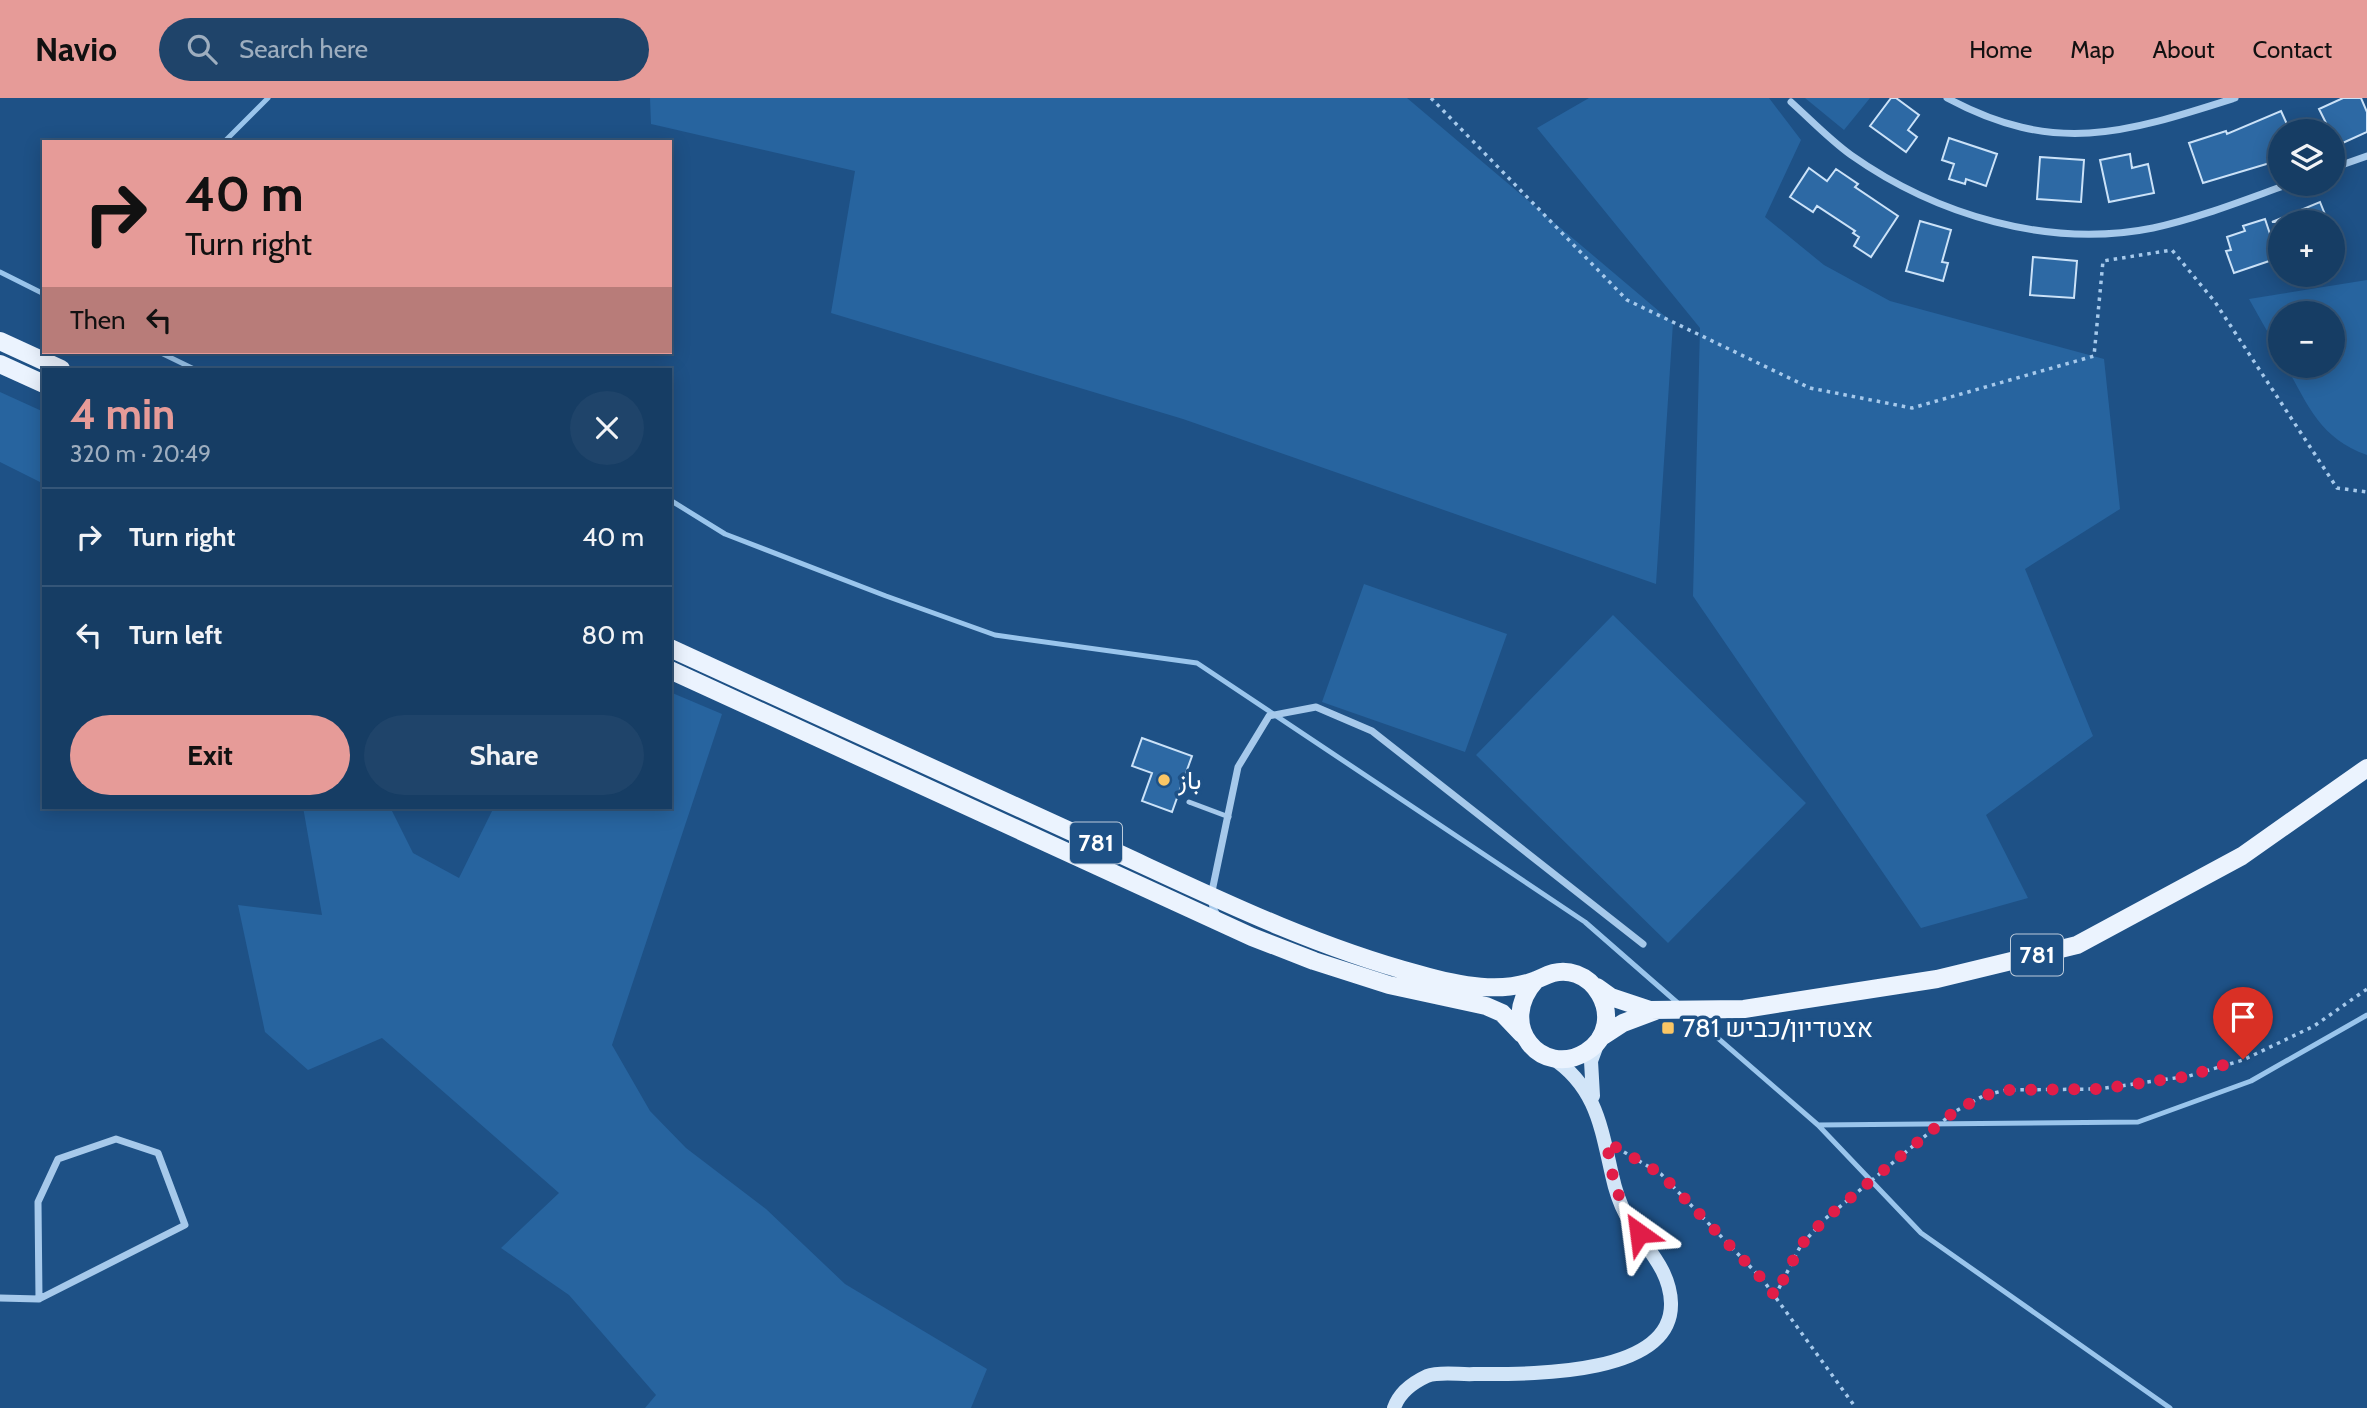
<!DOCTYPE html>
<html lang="en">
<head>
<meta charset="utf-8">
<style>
	:root { --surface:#163d64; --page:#1f446a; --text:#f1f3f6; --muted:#9eaebf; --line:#355678; --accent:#e69b98 }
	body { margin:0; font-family:Cabin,Vazirmatn,Heebo,sans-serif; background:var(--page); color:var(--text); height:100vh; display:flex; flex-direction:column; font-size:26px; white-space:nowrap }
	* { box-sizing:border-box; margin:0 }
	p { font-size:23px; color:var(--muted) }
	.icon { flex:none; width:38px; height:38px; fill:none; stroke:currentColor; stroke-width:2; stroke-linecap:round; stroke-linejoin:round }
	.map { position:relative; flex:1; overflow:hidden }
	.drawer { position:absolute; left:42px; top:270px; width:630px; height:441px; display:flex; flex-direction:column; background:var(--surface); border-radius:0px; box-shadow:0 4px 18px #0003,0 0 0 2px var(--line) }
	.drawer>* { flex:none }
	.hud { position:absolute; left:42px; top:42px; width:630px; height:214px; border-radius:0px; box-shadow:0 4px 18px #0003,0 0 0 2px var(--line); background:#e69b98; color:#111; overflow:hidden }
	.tools { position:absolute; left:2268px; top:21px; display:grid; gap:14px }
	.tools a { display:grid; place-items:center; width:77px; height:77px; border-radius:50%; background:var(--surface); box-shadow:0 4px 18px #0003,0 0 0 2px var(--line); font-size:35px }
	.pin { position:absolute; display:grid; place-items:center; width:60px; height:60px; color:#fff; margin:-72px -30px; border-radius:50% 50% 50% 0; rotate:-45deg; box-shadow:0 0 7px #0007 }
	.pin .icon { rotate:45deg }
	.me { position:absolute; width:77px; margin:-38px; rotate:329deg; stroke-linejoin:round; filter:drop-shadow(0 0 5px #0008) }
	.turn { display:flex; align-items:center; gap:24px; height:147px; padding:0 28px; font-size:32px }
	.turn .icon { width:91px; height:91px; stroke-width:2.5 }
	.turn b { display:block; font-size:49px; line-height:60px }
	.then { display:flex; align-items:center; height:66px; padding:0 28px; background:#0003; gap:14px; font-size:26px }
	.round { display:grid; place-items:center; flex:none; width:74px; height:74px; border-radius:37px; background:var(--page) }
	.overview { display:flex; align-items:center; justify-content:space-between; height:119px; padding:0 28px }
	h1 { font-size:42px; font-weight:800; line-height:52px; color:var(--accent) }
	.button { display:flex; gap:14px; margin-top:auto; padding:14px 28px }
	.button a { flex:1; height:80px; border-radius:42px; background:var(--accent); color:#111; font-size:28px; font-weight:800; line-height:80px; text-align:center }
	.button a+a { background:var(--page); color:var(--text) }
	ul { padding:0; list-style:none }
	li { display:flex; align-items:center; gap:21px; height:98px; padding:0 28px; border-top:2px solid var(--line) }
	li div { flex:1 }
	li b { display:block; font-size:26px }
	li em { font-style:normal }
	header { display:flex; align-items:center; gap:42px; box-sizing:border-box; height:98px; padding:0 35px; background:var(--accent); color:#111 }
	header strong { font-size:33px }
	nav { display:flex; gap:38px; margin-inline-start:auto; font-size:24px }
	.search { width:490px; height:63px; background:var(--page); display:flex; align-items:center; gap:18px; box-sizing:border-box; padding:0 24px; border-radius:38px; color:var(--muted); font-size:26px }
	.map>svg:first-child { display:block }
	.green { fill:#27649f }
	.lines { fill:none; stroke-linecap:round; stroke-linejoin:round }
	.stream { stroke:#9ac5ec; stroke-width:5 }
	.building { fill:#2d69a4; stroke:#cbe2f8; stroke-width:2 }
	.path { stroke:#a6c9eb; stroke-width:3.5; stroke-dasharray:3.5 5; stroke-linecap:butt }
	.lane { stroke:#a6c9eb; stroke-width:5 }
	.street { stroke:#a6c9eb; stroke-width:7 }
	.secondary { stroke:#d2e5f8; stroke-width:14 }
	.primary { stroke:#ebf3fe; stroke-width:18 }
	.route { stroke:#e11d48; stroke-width:12; stroke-dasharray:0 21.6 }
	.poi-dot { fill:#fac665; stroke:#1e5186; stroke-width:2.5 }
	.labels { text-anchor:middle; stroke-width:7; stroke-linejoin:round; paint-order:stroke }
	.shield { fill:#1e5186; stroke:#bccbdb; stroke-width:2 }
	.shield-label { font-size:24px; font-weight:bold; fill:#fff }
	.poi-label { font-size:26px; fill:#fff; stroke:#1e5186; text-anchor:start }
</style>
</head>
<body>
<header>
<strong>Navio</strong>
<div class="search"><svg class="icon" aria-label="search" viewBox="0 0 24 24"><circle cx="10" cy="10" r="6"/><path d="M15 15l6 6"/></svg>Search here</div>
<nav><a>Home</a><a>Map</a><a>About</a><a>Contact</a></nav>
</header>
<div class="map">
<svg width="2367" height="1310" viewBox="0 0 2367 1310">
	<rect width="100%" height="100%" fill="#1e5186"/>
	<path class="green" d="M650,0H1407L1673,225L1656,486L1183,321L831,215L855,73L651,26Z
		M1589,0H1769L1801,42L1765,119L1824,167L1890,203L2104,261L2120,411L2025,471L2093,638L1986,717L2028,800L1921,830L1693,498L1700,230L1537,30Z
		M1805,0H1870L1844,32Z
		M2367,182V357C2320,340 2309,309 2286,268H2333V215H2280V256L2249,201Z
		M0,294L44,314V386L0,364Z
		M1364,486L1507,536L1465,654L1322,604Z
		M1613,517L1806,705L1668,845L1476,657Z
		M670,594L722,616L612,947L650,1013L686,1050L766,1111L845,1186L987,1271L971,1310H645L656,1297L569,1197L501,1150L559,1095L382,940L308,972L265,934L238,807L322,817L303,709H390L413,755L459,780L494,709H670Z"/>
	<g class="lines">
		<path class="stream" d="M224,44L268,0
			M0,174L44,196
			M159,254L194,271
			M670,402L725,436L886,498L995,537L1197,565L1585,824L1680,907
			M1690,916L1818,1027L1921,1135L2170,1310
			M1818,1027L2138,1024L2251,983L2367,917"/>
	</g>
	<path class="building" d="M1891,0H1896L1919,17L1908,32L1917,39L1906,54L1870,28Z
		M2343,0H2361L2367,14V34L2336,48L2333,33H2330L2319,11Z
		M2281,13L2290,33H2280V62L2203,85L2189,45L2226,33L2227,36Z
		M1949,40L1997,56L1986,88L1966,81L1965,86L1949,81L1954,66L1942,62Z
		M2130,56L2132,70L2148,66L2154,95L2109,104L2100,62Z
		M2040,59L2084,62L2081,104L2037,101Z
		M1809,70L1827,83L1836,71L1858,86L1855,89L1898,118L1871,159L1854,148L1859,139L1853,135L1855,133L1817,108L1813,114L1790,99Z
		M2320,104L2328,124H2272Z
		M2265,121L2278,160L2234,175L2226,153L2231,152L2227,139L2245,133L2243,128Z
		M1920,123L1951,132L1942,164L1948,165L1943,183L1906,173Z
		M2033,159L2077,163L2074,200L2030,197Z
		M1142,640L1192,658L1172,714L1142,703L1152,675L1132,668Z"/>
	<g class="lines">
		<path class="path" d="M1431,0L1627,202L1810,290L1912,310L2094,258L2103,163L2172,152L2215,204L2337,390L2367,394
			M1624,1054L1661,1076L1763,1182L1856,1310
			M1775,1198L1801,1147L1825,1121L1954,1014L1983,998L2006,992L2099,991L2189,978L2243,962L2314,928L2367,891"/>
		<path class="lane" d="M1189,704L1229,719"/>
		<path class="street" d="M1947,0C2055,58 2125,35 2235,0
			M1791,4C1811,22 1830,42 1851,57C1936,117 2049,151 2153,130C2199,120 2244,102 2289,86
			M2333,70L2367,58
			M1218,819L1213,810L1211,798L1238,669L1269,618L1316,609L1372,633L1643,846
			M0,1200L39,1201L185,1127L158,1055L116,1041L58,1061L38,1104L39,1201"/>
		<path class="secondary" d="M1593,998L1591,963L1598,944
			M1394,1310C1399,1295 1412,1285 1427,1278C1440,1273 1461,1277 1474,1276C1523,1276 1673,1280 1671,1205C1670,1169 1642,1147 1626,1117C1619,1104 1615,1091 1612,1077C1601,1029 1596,988 1551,959"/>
		<path class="primary" d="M0,243L61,271
			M0,266L44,286
			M670,550C812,615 954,680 1096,745C1201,793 1306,846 1418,876C1456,887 1505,898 1543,879C1591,854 1632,925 1586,954C1542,981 1495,927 1536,882
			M670,572L1252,839L1314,863L1389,887L1486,908L1502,915L1522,936
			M1597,889L1611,899L1650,912L1744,911L1937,881L2077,847L2242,758L2367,670
			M1600,940L1623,925L1655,913"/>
	</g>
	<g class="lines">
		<path class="route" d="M1639,1135C1619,1107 1611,1079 1607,1044L1661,1076L1763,1182L1775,1198L1801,1147L1825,1121L1954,1014L1983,998L2006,992L2099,991L2122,988L2189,978L2243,961"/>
	</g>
	<g class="poi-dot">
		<circle cx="1164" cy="682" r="7"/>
		<rect x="1661" y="923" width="14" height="14" rx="3.5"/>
	</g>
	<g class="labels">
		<g class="shield">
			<rect x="1070" y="724.5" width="52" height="41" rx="5"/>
			<rect x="2011" y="836.5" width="52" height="41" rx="5"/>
		</g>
		<g class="shield-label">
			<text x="1096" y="753">781</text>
			<text x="2037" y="865">781</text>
		</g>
		<g class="poi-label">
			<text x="1178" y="691">باز</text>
			<text x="1682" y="939">אצטדיון/כביש 781</text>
		</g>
	</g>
</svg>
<div class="tools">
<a><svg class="icon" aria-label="layers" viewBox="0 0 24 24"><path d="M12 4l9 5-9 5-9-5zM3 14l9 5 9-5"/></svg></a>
<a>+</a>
<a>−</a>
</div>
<div class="pin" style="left:2243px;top:961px;background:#d93025"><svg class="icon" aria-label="arrive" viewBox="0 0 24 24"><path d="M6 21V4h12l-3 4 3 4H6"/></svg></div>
<svg class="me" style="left:1639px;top:1135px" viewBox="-20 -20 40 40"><path d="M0-17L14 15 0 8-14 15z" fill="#e11d48" stroke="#fff" stroke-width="4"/></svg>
<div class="hud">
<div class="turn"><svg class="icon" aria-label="right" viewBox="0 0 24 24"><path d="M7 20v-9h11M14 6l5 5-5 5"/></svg><div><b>40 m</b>Turn right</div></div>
<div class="then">Then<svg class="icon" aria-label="left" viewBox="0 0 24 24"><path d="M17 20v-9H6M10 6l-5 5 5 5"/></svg></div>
</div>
<section class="drawer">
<div class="overview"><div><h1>4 min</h1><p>320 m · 20:49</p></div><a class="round"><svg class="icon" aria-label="close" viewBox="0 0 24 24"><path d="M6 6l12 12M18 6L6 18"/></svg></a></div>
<ul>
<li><svg class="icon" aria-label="right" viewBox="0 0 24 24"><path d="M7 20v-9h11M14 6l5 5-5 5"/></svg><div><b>Turn right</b></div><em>40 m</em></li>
<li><svg class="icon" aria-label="left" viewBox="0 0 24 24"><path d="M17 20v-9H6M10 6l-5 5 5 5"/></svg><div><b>Turn left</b></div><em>80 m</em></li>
</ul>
<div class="button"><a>Exit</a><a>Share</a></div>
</section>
</div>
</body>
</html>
